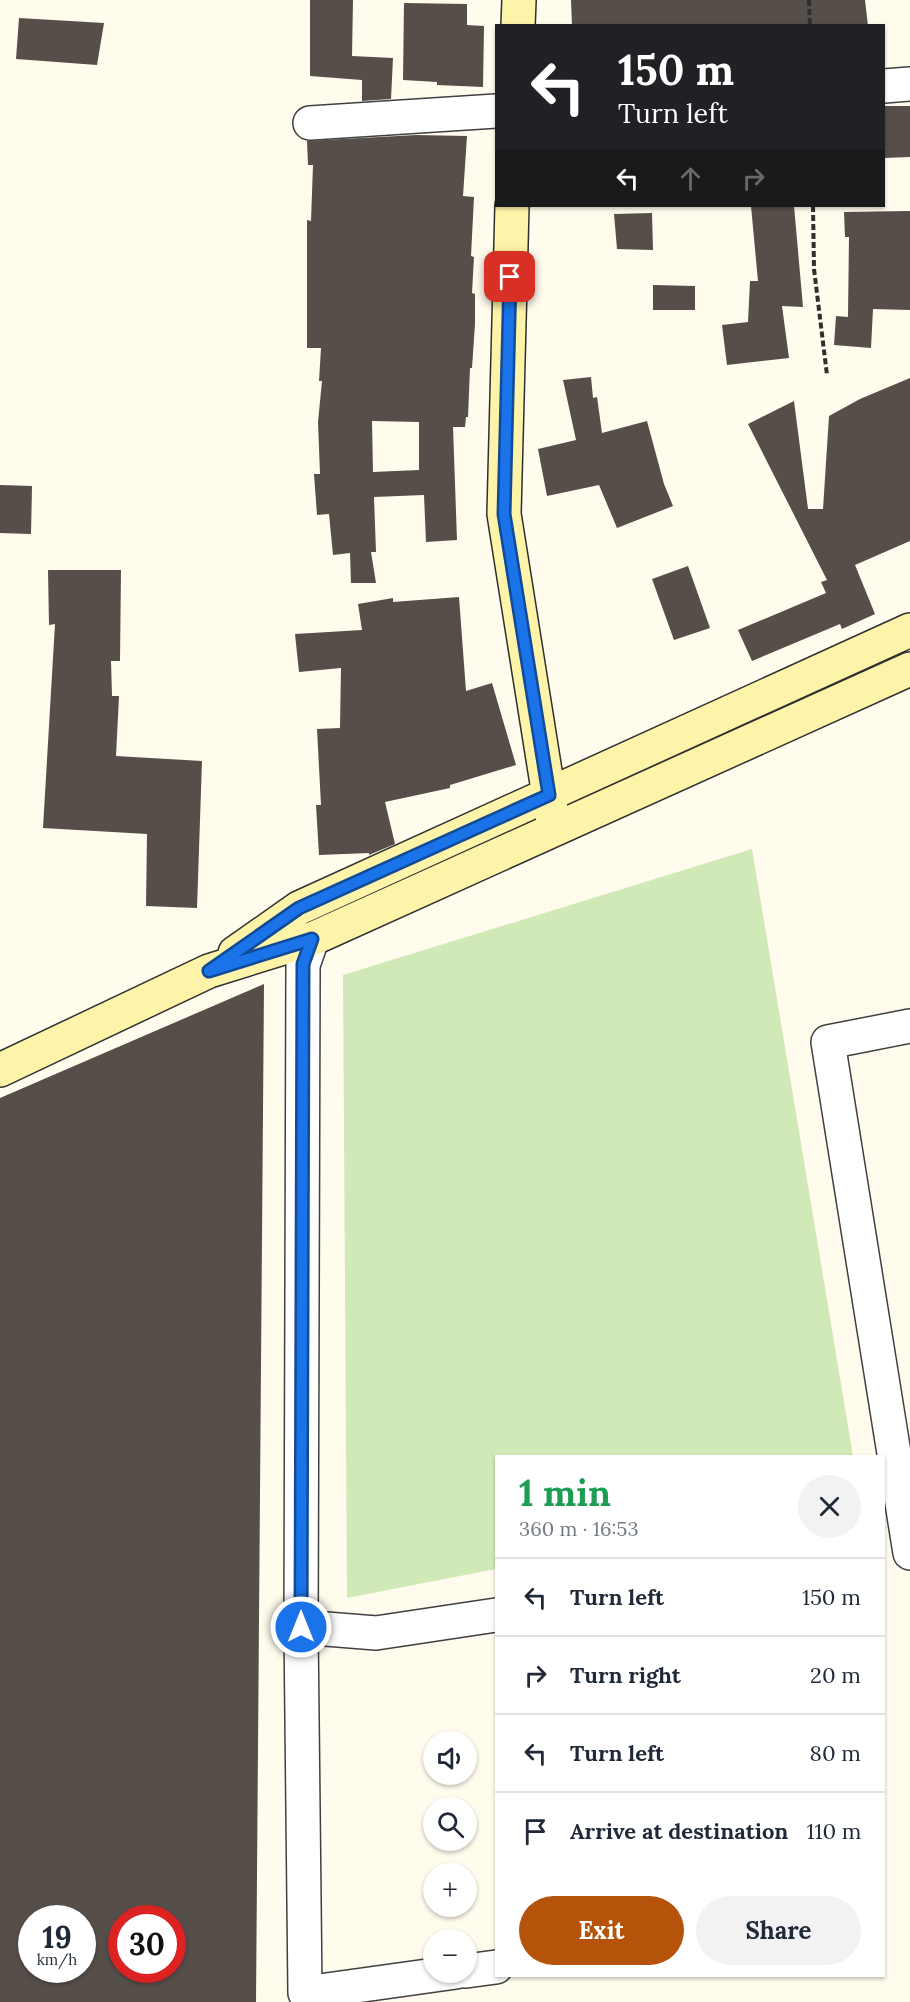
<!DOCTYPE html>
<html lang="en">
<head>
<meta charset="utf-8">
<style>
	:root { --surface:#fff; --page:#f2f2f3; --text:#1f2937; --muted:#747a83; --line:#e0e1e3; --accent:#b45309 }
	body { margin:0; font-family:Lora,serif; background:var(--page); color:var(--text); height:100vh; display:flex; flex-direction:column; font-size:22px; white-space:nowrap }
	* { box-sizing:border-box; margin:0 }
	p { font-size:20px; color:var(--muted) }
	.icon { flex:none; width:33px; height:33px; fill:none; stroke:currentColor; stroke-width:2; stroke-linecap:round; stroke-linejoin:round }
	.map { position:relative; flex:1; overflow:hidden }
	.drawer { position:absolute; left:495px; top:1455px; width:390px; height:522px; display:flex; flex-direction:column; background:var(--surface); border-radius:0px; box-shadow:0 2px 4px #0004 }
	.drawer>* { flex:none }
	.guide { position:absolute; left:495px; top:24px; width:390px; height:183px; border-radius:0px; box-shadow:0 2px 4px #0004; background:#202124; color:#fff; overflow:hidden }
	.controls { position:absolute; left:423px; top:1731px; display:grid; gap:12px }
	.controls a { display:grid; place-items:center; width:54px; height:54px; border-radius:50%; background:var(--surface); box-shadow:0 2px 4px #0004; font-size:30px }
	.speed { position:absolute; left:18px; top:1905px; display:flex; gap:12px; font-size:30px; font-weight:700; text-align:center }
	.speed>* { display:grid; place-content:center; width:78px; height:78px; border-radius:50%; background:var(--surface); box-shadow:0 2px 4px #0004; line-height:1 }
	.speed small { font-size:15px; font-weight:400 }
	.speed .limit { border:9px solid #d22; background:#fff; color:#111 }
	.pin { position:absolute; display:grid; place-items:center; width:51px; height:51px; color:#fff; margin:-26px; border-radius:12px; box-shadow:0 3px 9px #0006 }
	.me { position:absolute; width:66px; margin:-33px; rotate:0deg; stroke-linejoin:round; filter:drop-shadow(0 0 4px #0008) }
	.turn { display:flex; align-items:center; gap:21px; height:126px; padding:0 24px; font-size:27px }
	.turn .icon { width:78px; height:78px; stroke-width:2.5 }
	.turn b { display:block; font-size:42px; line-height:51px }
	.lanes { display:flex; align-items:center; height:57px; padding:0 24px; background:#0003; justify-content:center; gap:30px; direction:ltr }
	.lanes .off { opacity:.35 }
	.round { display:grid; place-items:center; flex:none; width:63px; height:63px; border-radius:32px; background:var(--page) }
	.headline { display:flex; align-items:center; justify-content:space-between; height:102px; padding:0 24px }
	h1 { font-size:36px; font-weight:700; line-height:45px; color:#1e9e55 }
	.primary-button { display:flex; gap:12px; margin-top:auto; padding:12px 24px }
	.primary-button a { flex:1; height:69px; border-radius:36px; background:var(--accent); color:#fff; font-size:24px; font-weight:700; line-height:69px; text-align:center }
	.primary-button a+a { background:var(--page); color:var(--text) }
	ul { padding:0; list-style:none }
	li { display:flex; align-items:center; gap:18px; height:78px; padding:0 24px; border-top:2px solid var(--line) }
	li div { flex:1 }
	li b { display:block; font-size:22px }
	li em { font-style:normal }
	.map>svg:first-child { display:block }
	.green { fill:#d1e9b7 }
	.building { fill:#564e49; fill-rule:evenodd }
	.lines { fill:none; stroke-linecap:round; stroke-linejoin:round }
	.street-casing { stroke:#404040; stroke-width:36 }
	.secondary-casing { stroke:#2f2f2f; stroke-width:36 }
	.path { stroke:#2f2f2f; stroke-width:4; stroke-dasharray:6 3; stroke-linecap:butt }
	.street { stroke:#fff; stroke-width:33 }
	.secondary { stroke:#fef4a9; stroke-width:33 }
	.route-casing { stroke:#114b97; stroke-width:15 }
	.route { stroke:#1a73e8; stroke-width:10 }
</style>
</head>
<body>
<div class="map">
<svg width="910" height="2002" viewBox="0 0 910 2002">
	<rect width="100%" height="100%" fill="#fffbed"/>
	<path class="green" d="M752,849L853,1456H496V1569L347,1598L343,975Z"/>
	<path class="building" d="M310,0H353L352,56L393,58L391,99L362,101V80L310,76Z
		M571,0H865L868,26H572Z
		M404,3L467,4V25L484,26L483,87L437,85V82L403,80Z
		M19,18L104,23L97,65L16,59Z
		M884,106H910V157L884,158Z
		M416,135L467,136L463,196L474,197L471,256L474,257L472,293L475,294V324L472,368H470L468,417H466L465,427H453L457,540L426,542L424,495L374,497L376,552H371L376,583H351L350,553L333,555L329,514L317,515L314,474H320L318,422L322,381H319L321,348H307V220L311,221L313,165H308L307,141ZM372,421L419,422V470L373,472Z
		M751,206H794L803,307L782,306L789,358L727,365L722,325L748,322L750,281H758Z
		M910,211V310L873,309L871,348L834,345L836,316L848,317L849,237H845L844,212Z
		M652,213L653,250L617,249L614,214Z
		M653,285L695,286V310H653Z
		M591,377L593,398L597,397L602,433L647,421L664,484L673,506L617,528L599,485L547,496L538,449L576,440L563,380Z
		M910,378V541L855,565L875,614L842,629L840,624L752,661L738,630L826,593L821,582L827,580L748,424L794,401L808,509H823L829,416L860,399Z
		M0,485L32,486L31,534L0,533Z
		M688,566L710,628L674,640L652,579Z
		M48,570H121L120,661H111L112,696H119L116,756L202,761L197,908L146,906L147,834L43,828L55,624L49,625Z
		M459,597L466,691L492,683L516,765L450,785V788L385,802L395,844L369,855V853L319,855L316,805H321L317,729L340,728L341,668L299,672L295,634L362,630L358,604L393,598V602Z
		M264,984L256,2002H0V1098ZM32,1918H82V1970H32ZM122,1918H172V1970H122Z"/>
	<g class="lines">
		<g class="street-casing">
			<path id="street" d="M884,86L910,84
				M310,123L496,111
				M312,939L303,965L301,1627L305,1993L456,1972
				M910,1026L828,1042L910,1553
				M301,1627L376,1633L496,1615
				M466,1971L496,1967"/>
		</g>
		<g class="secondary-casing">
			<path id="secondary" d="M518,26L519,0
				M512,206L504,514L552,815
				M235,953L299,908L910,630
				M0,1070L209,971L312,939L910,669"/>
		</g>
		<path class="path" d="M809,0L810,26
			M813,206L814,269L827,375"/>
		<use href="#street" class="street"/>
		<use href="#secondary" class="secondary"/>
	</g>
	<g class="lines">
		<g class="route-casing">
			<path id="route" d="M301,1627L303,964L312,939L209,971L299,908L549,795L504,514L510,277"/>
		</g>
		<use href="#route" class="route"/>
	</g>
</svg>
<div class="controls">
<a><svg class="icon" aria-label="sound" viewBox="0 0 24 24"><path d="M4 9h4l5-4v14l-5-4H4zM17 9q2 3 0 6"/></svg></a>
<a><svg class="icon" aria-label="search" viewBox="0 0 24 24"><circle cx="10" cy="10" r="6"/><path d="M15 15l6 6"/></svg></a>
<a>+</a>
<a>−</a>
</div>
<div class="speed"><div>19<small>km/h</small></div><div class="limit">30</div></div>
<div class="pin" style="left:510px;top:277px;background:#d93025"><svg class="icon" aria-label="arrive" viewBox="0 0 24 24"><path d="M6 21V4h12l-3 4 3 4H6"/></svg></div>
<svg class="me" style="left:301px;top:1627px" viewBox="-20 -20 40 40"><circle r="17" fill="#1a73e8" stroke="#fff" stroke-width="3"/><path d="M0-11L8 9 0 5-8 9z" fill="#fff"/></svg>
<div class="guide">
<div class="turn"><svg class="icon" aria-label="left" viewBox="0 0 24 24"><path d="M17 20v-9H6M10 6l-5 5 5 5"/></svg><div><b>150 m</b>Turn left</div></div>
<div class="lanes"><svg class="icon" aria-label="left" viewBox="0 0 24 24"><path d="M17 20v-9H6M10 6l-5 5 5 5"/></svg><svg class="icon off" aria-label="ahead" viewBox="0 0 24 24"><path d="M12 20V5M6 11l6-6 6 6"/></svg><svg class="icon off" aria-label="right" viewBox="0 0 24 24"><path d="M7 20v-9h11M14 6l5 5-5 5"/></svg></div>
</div>
<section class="drawer">
<div class="headline"><div><h1>1 min</h1><p>360 m · 16:53</p></div><a class="round"><svg class="icon" aria-label="close" viewBox="0 0 24 24"><path d="M6 6l12 12M18 6L6 18"/></svg></a></div>
<ul>
<li><svg class="icon" aria-label="left" viewBox="0 0 24 24"><path d="M17 20v-9H6M10 6l-5 5 5 5"/></svg><div><b>Turn left</b></div><em>150 m</em></li>
<li><svg class="icon" aria-label="right" viewBox="0 0 24 24"><path d="M7 20v-9h11M14 6l5 5-5 5"/></svg><div><b>Turn right</b></div><em>20 m</em></li>
<li><svg class="icon" aria-label="left" viewBox="0 0 24 24"><path d="M17 20v-9H6M10 6l-5 5 5 5"/></svg><div><b>Turn left</b></div><em>80 m</em></li>
<li><svg class="icon" aria-label="arrive" viewBox="0 0 24 24"><path d="M6 21V4h12l-3 4 3 4H6"/></svg><div><b>Arrive at destination</b></div><em>110 m</em></li>
</ul>
<div class="primary-button"><a>Exit</a><a>Share</a></div>
</section>
</div>
</body>
</html>
